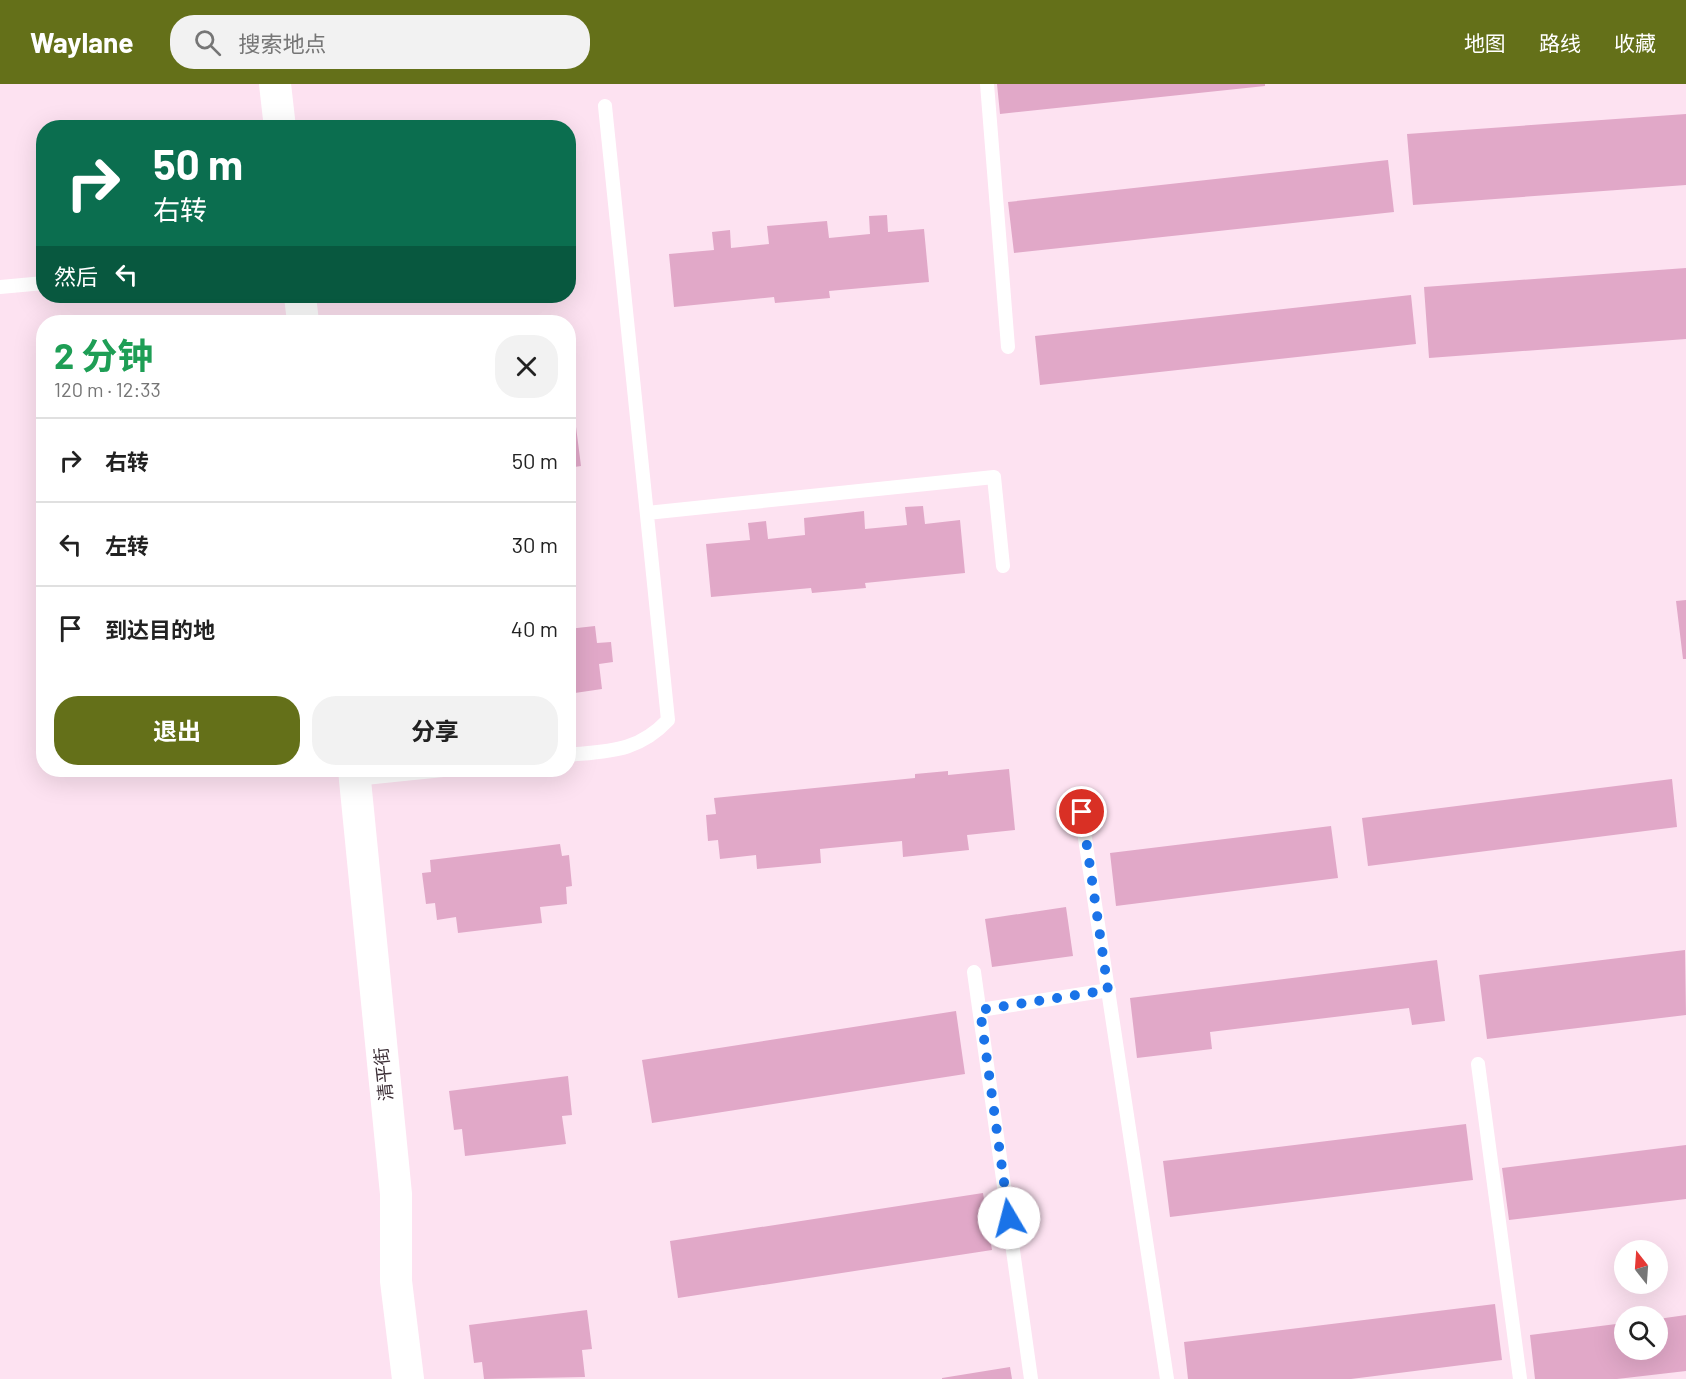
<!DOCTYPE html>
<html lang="zh">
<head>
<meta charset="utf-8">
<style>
	:root { --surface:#fff; --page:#f2f2f2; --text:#222; --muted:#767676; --line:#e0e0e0; --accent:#647019 }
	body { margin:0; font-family:Barlow,"Noto Sans SC",sans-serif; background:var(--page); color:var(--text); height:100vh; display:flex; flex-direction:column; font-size:22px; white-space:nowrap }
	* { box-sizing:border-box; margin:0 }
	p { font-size:20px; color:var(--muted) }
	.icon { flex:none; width:33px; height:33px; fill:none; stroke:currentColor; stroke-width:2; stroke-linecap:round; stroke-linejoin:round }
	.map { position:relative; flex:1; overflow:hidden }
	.details { position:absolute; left:36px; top:231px; width:540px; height:462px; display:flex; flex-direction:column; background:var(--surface); border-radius:24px; box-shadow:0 6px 24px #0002 }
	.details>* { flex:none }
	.hud { position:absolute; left:36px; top:36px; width:540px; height:183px; border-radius:24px; box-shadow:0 6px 24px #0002; background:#0b6e4f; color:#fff; overflow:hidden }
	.needle { width:39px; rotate:343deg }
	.buttons { position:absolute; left:1614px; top:1156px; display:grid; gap:12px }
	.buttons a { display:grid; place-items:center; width:54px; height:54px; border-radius:50%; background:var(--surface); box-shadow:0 6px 24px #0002; font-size:30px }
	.pin { position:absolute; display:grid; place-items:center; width:51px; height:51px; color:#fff; margin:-26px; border:3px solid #fff; border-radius:50%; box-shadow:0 2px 6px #0007 }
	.me { position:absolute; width:66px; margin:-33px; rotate:352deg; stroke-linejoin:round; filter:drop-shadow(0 0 4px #0008) }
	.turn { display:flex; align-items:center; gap:21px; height:126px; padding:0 18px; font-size:27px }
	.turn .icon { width:78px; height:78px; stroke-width:2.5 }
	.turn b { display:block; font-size:42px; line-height:51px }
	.then { display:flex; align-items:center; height:57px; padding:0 18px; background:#0003; gap:12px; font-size:22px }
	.round { display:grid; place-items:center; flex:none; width:63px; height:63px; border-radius:24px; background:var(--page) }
	.overview { display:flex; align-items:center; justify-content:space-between; height:102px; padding:0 18px }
	h1 { font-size:36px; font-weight:700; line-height:45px; color:#1e9e55 }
	.button { display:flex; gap:12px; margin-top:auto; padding:12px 18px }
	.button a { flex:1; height:69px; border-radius:24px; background:var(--accent); color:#fff; font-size:24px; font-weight:700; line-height:69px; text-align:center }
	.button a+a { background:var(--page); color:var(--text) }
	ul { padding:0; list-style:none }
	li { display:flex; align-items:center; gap:18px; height:84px; padding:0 18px; border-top:2px solid var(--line) }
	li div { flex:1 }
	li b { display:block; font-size:22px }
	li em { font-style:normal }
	header { display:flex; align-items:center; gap:36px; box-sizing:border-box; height:84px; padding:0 30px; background:var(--accent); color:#fff }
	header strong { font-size:28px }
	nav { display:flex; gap:33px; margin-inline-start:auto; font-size:21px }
	.search { width:420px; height:54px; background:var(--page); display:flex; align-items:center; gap:15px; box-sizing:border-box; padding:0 21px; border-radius:24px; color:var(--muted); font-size:22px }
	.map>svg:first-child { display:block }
	.building { fill:#e1a8c8 }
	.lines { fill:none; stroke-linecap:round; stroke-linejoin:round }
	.service { stroke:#fff; stroke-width:14 }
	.tertiary { stroke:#fff; stroke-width:32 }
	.route { stroke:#1a73e8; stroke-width:10; stroke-dasharray:0 18 }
	.labels { text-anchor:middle; stroke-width:4.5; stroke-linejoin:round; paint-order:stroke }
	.street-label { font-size:18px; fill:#3f3239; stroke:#fff }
</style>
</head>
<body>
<header>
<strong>Waylane</strong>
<div class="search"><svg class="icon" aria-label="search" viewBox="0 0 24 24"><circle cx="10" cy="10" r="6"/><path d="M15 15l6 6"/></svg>搜索地点</div>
<nav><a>地图</a><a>路线</a><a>收藏</a></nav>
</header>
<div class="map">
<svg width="1686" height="1295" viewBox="0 0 1686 1295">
	<rect width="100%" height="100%" fill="#fde2f1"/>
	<path class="building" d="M997,0H1265V2L1000,30Z
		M1686,30V101L1413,121L1407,50Z
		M1388,76L1394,128L1014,169L1008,118Z
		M887,131L888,148L924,145L929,198L829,207L830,214L775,219L774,213L674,223L669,170L714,166L712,148L730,146L731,164L769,160L767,142L827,137L829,154L870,150L869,132Z
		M1686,184V255L1429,274L1424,203Z
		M1411,211L1416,260L1040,301L1035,252Z
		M574,327L581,382L568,384V328Z
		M923,422L925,440L960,436L965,489L865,499L866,504L812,509L811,504L711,513L706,460L750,456L748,439L766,437L768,455L805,451L804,434L864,427L865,445L907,441L905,423Z
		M1686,516V575H1683L1676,517Z
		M595,542L597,559L611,558L613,578L599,580L602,605L568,610V545Z
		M1009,685L1015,746L967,751L969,766L903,773L902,757L820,765L821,779L757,785L756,771L720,775L718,756L708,757L706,731L716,730L714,714L915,694V690L948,687V691Z
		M1672,695L1677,743L1368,782L1362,734Z
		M1331,742L1338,794L1116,822L1110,769Z
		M560,760L562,772L569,771L572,802L566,803L567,820L540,823L542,839L458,849L456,833L437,836L435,819L426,820L422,789L431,788L430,776Z
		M1066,823L1073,872L992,883L985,835Z
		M1685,866L1686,931L1487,955L1479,891Z
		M1437,876L1445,937L1412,941L1409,924L1210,948L1212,965L1137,974L1130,914Z
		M956,927L965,990L652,1039L642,976Z
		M568,992L572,1031L562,1032L566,1060L465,1072L462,1045L454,1046L449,1007Z
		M1466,1040L1473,1096L1170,1133L1163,1077Z
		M1686,1061V1115L1509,1136L1502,1084Z
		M983,1109L992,1166L678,1214L670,1157Z
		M1495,1220L1502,1276L1351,1295H1188L1184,1258Z
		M587,1226L592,1265L582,1266L585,1293L484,1295L482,1278L474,1279L469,1241Z
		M1686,1231V1287L1617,1295H1535L1530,1251L1624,1239V1266H1658V1235Z
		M1010,1283L1012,1295H942V1294Z"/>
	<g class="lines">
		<path class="service" d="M987,0L1008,263
			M0,203L44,199
			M647,429L994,393L1003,482
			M568,671C609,667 638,668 668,636L605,22
			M355,695L443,686
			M1081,728L1167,1295
			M974,888L1031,1295
			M980,926L1109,906
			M1478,980L1520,1295"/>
		<path class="tertiary" d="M275,0L280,44
			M300,212L303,238
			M354,686L396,1110V1197L408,1295"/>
	</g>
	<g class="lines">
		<path class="route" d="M1009,1134L980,926L1108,906L1082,728"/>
	</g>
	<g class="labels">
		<g class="street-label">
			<text transform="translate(384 990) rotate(-96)" y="6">清平街</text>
		</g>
	</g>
</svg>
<div class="buttons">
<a><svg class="needle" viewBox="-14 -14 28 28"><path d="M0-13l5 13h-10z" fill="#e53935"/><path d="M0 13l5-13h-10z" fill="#767676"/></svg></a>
<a><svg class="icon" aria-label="search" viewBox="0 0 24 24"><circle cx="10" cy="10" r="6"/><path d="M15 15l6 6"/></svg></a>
</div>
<div class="pin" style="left:1082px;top:728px;background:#d93025"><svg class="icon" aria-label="arrive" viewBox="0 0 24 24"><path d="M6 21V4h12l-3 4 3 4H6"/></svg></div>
<svg class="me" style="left:1009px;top:1134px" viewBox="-20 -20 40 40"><circle r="19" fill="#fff"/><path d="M0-13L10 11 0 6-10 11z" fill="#1a73e8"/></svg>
<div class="hud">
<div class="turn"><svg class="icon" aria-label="right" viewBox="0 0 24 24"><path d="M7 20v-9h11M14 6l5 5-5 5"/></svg><div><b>50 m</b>右转</div></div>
<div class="then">然后<svg class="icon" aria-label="left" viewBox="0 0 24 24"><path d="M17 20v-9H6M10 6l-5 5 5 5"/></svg></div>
</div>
<section class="details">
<div class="overview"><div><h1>2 分钟</h1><p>120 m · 12:33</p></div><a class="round"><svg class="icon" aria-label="close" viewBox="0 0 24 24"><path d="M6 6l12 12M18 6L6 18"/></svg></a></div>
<ul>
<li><svg class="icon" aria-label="right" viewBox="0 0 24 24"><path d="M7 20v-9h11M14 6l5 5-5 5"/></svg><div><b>右转</b></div><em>50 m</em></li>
<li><svg class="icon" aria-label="left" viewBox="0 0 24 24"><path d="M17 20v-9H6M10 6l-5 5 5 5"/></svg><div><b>左转</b></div><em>30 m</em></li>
<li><svg class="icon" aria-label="arrive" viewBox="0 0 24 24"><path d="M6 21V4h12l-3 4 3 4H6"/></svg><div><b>到达目的地</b></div><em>40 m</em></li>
</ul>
<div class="button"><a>退出</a><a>分享</a></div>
</section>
</div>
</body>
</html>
